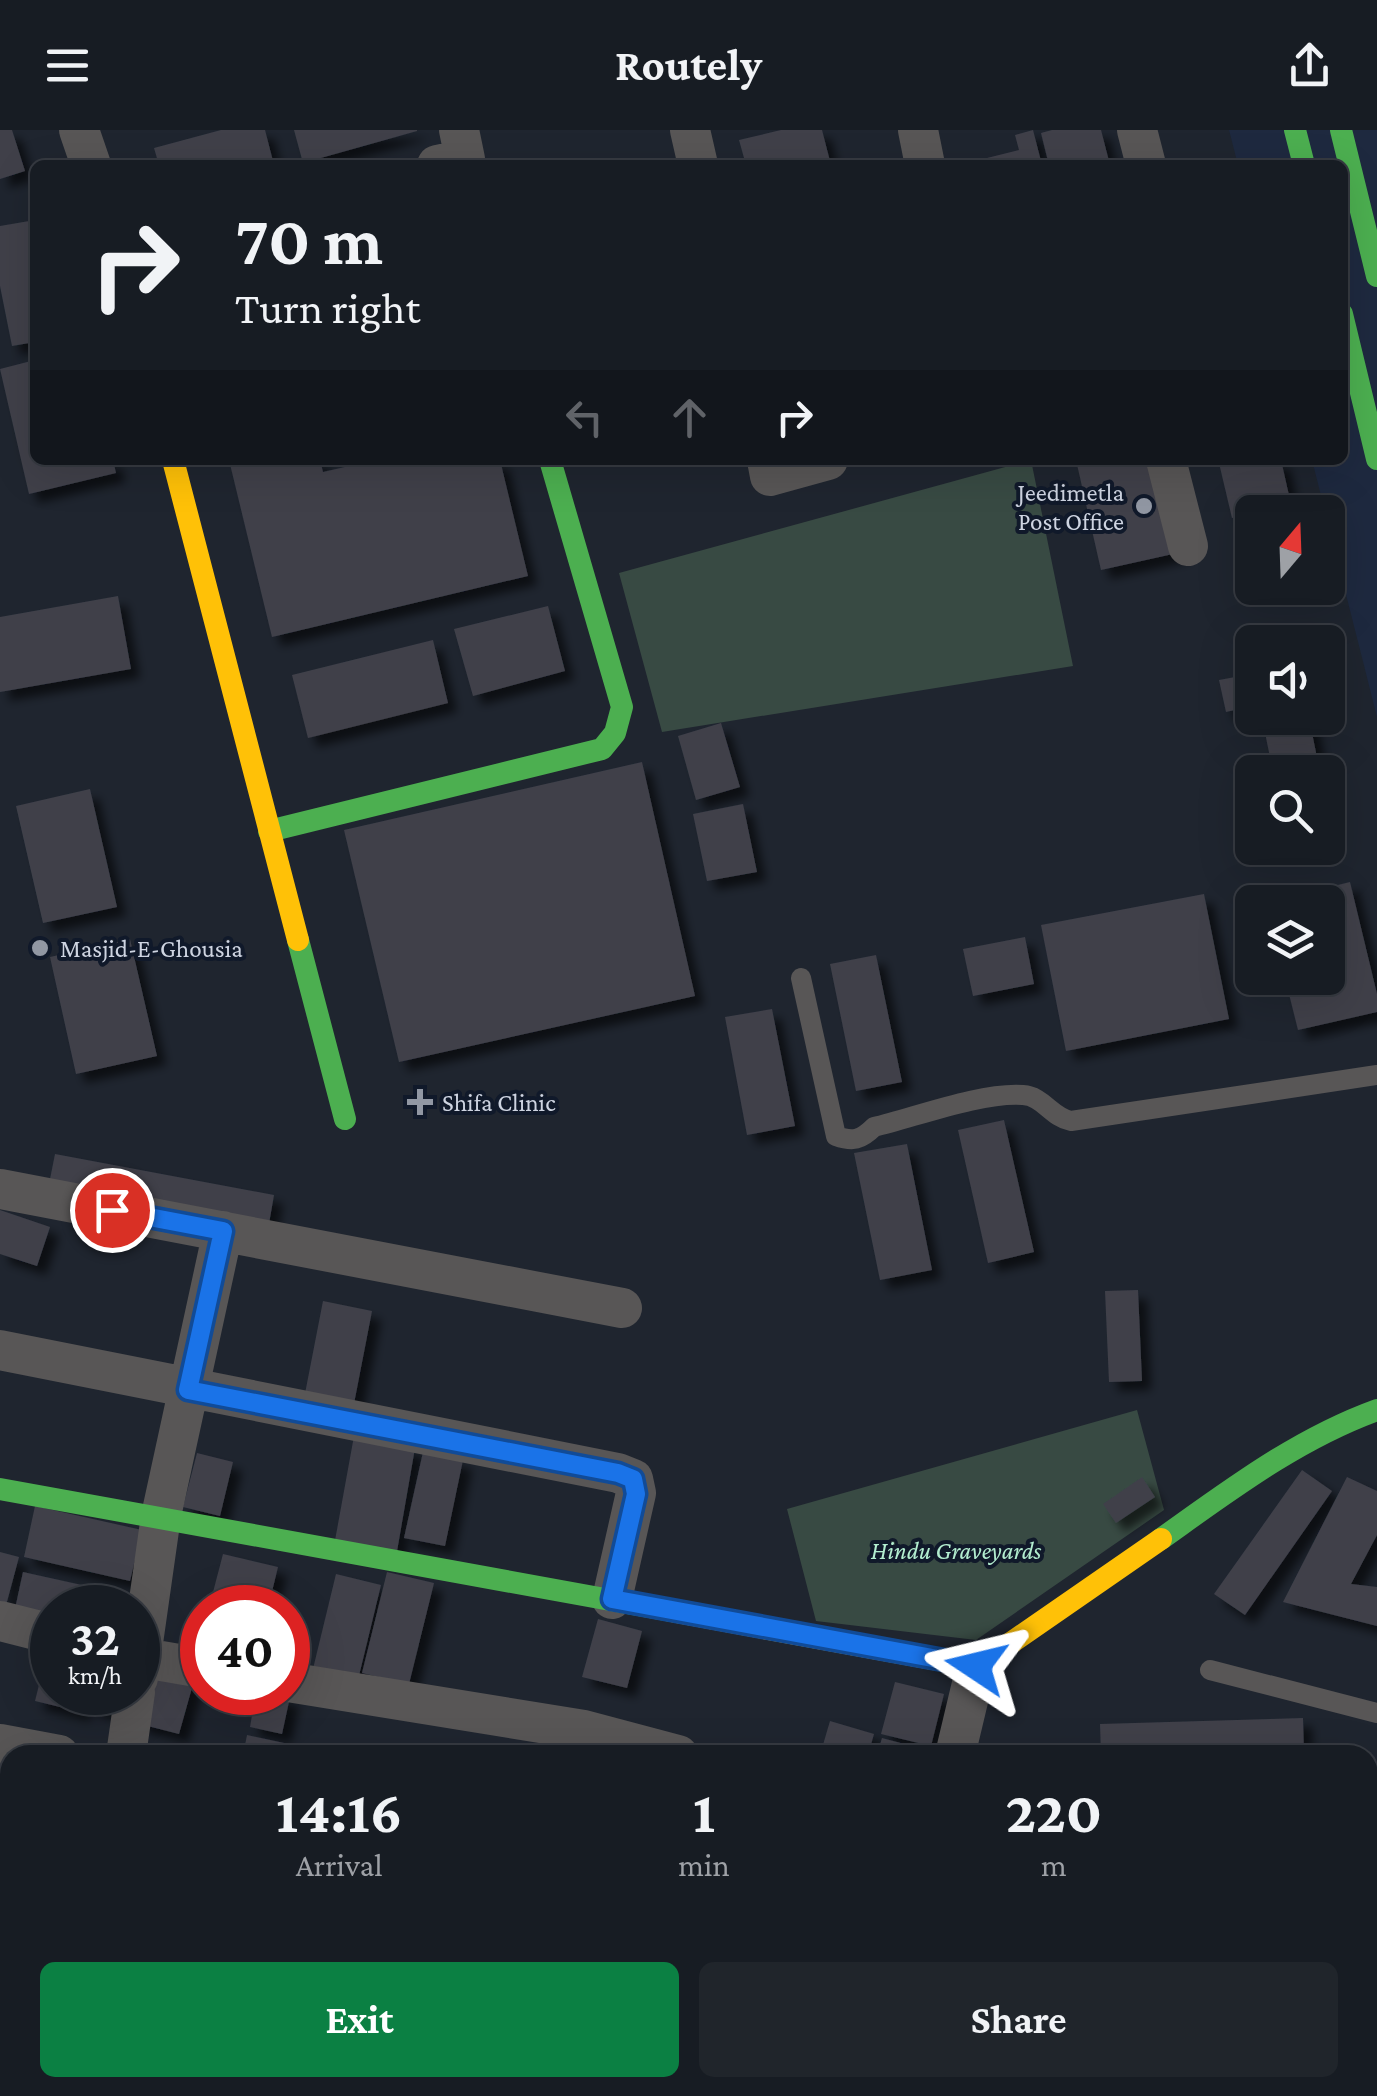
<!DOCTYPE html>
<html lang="en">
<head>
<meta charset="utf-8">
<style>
	:root { --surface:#171c23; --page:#20252b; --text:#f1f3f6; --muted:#9ea1a6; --line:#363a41; --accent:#0b8043 }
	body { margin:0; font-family:"Crimson Pro",serif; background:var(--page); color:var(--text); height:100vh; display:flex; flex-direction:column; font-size:38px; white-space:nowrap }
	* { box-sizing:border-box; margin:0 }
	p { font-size:32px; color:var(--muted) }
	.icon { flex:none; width:55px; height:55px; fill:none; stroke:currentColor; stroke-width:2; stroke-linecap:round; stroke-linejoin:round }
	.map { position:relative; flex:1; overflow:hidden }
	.details { position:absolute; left:0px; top:1615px; width:1378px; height:352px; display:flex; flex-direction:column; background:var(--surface); border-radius:30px 30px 0 0; box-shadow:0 10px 40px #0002,0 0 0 2px var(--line) }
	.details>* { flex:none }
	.hud { position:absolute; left:30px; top:30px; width:1318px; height:305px; border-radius:15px; box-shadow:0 10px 40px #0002,0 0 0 2px var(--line); background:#171c23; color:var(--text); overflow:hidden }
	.needle { width:65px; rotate:19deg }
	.buttons { position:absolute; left:1235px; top:365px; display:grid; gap:20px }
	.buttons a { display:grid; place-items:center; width:110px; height:110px; border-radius:15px; background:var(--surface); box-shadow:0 10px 40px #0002,0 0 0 2px var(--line); font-size:50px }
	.speed { position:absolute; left:30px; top:1455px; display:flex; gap:20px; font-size:50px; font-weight:700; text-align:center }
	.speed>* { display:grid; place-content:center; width:130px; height:130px; border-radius:50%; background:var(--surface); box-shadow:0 10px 40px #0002,0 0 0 2px var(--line); line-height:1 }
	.speed small { font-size:25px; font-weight:400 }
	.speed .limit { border:15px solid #d22; background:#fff; color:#111 }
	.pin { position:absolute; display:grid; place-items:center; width:85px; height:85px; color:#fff; margin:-42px; border:5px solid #fff; border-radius:50%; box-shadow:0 2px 10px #0007 }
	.me { position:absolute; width:110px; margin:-55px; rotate:280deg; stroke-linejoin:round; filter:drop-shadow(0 0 8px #0008) }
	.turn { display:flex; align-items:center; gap:35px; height:210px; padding:0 40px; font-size:45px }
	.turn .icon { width:130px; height:130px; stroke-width:2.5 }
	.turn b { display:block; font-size:70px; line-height:85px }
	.lanes { display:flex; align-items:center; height:95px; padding:0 40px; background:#0003; justify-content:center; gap:50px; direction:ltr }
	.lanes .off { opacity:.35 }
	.eta { display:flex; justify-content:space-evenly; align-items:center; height:170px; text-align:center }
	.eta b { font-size:60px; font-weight:700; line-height:70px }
	.button { display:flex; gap:20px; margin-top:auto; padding:20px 40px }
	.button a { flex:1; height:115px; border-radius:15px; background:var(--accent); color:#fff; font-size:40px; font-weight:700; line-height:115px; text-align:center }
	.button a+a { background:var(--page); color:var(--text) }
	header { display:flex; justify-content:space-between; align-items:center; height:130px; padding:0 40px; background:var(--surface); font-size:45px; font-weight:700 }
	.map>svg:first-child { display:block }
	.built { fill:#1e293f }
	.green { fill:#384a43 }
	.building { fill:#3f404a; filter:url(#shadow) }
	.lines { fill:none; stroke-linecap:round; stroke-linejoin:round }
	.lane { stroke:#585656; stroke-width:20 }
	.street { stroke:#585656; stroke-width:40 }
	.fast { stroke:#4caf50; stroke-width:22 }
	.slow { stroke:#ffc107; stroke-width:22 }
	.route-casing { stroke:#114b97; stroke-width:25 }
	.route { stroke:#1a73e8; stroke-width:18 }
	.poi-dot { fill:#9197a3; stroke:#10192a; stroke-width:4 }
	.labels { text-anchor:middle; stroke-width:8; stroke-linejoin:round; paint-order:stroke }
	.poi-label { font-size:25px; fill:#ced4e1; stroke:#10192a; text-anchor:start }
	.park-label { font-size:25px; font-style:italic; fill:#b3eed0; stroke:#10192a }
</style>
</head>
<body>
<header><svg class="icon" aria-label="menu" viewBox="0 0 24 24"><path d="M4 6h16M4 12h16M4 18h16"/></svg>Routely<svg class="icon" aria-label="share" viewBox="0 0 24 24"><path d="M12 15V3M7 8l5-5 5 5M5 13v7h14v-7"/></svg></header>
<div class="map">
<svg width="1377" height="1966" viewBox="0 0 1377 1966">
	<defs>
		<filter id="shadow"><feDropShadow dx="9" dy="9" stdDeviation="5" flood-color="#0009"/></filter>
	</defs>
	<rect width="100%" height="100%" fill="#1f252f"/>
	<path class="built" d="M1229,0H1377V587L1312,330H1342V35H1238Z"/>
	<path class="green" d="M1031,330L1073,536L662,602L619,443Z
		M1137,1280L1164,1380L976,1510L816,1491L787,1379Z"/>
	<path class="building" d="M0,0H12L25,41L0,49Z
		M221,0H265L274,35H159L154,18Z
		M294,0H417V1L303,33Z
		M781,0H822L831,35H746L739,10Z
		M1033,0L1042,35H984L983,29L1019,20L1015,5Z
		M1052,0H1101L1110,35H1049L1041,3Z
		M35,90V212L12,216L0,156V96Z
		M35,230V330H113L116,343L29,364L0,239Z
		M229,330H320L323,342L375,330H500L528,446L272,507Z
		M1076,330H1161L1182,422L1101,440Z
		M1231,330H1281L1291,374L1232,388L1219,333Z
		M118,466L131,539L0,562V487Z
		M548,476L565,541L473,566L454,499Z
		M433,510L448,573L308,608L292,545Z
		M1246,545L1252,576L1226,582L1219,550Z
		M1262,588H1309L1320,642H1273Z
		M721,593L740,657L696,670L678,606Z
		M642,632L695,866L399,932L344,700Z
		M90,659L117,777L43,793L16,676Z
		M743,674L757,742L707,751L693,684Z
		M1350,752L1377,864V882L1298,900L1285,848H1328V772L1273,771Z
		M1204,764L1229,889L1066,921L1041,795Z
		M1025,807L1034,854L973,866L963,819Z
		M130,809L157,926L76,944L50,827Z
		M876,825L902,952L856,961L830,834Z
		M772,879L795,996L747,1005L725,887Z
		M1004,990L1034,1122L988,1133L958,1000Z
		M907,1014L932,1140L880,1150L854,1023Z
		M55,1024L274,1065L267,1105L47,1064Z
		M0,1080L50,1097L37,1136L0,1124Z
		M1138,1160L1142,1251L1109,1252L1105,1161Z
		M323,1171L372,1181L351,1289L302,1279Z
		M354,1306L415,1318L396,1427L334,1416Z
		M423,1322L463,1330L445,1416L404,1408Z
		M197,1323L233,1332L220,1386L183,1377Z
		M1302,1340L1332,1361L1245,1485L1214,1464Z
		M1142,1347L1155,1367L1116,1393L1103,1374Z
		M1347,1347L1377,1361V1405L1351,1454L1377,1457V1496L1283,1472Z
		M35,1376L142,1400L130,1451L24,1427Z
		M0,1422L19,1427L5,1479L0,1477Z
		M223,1424L278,1437L268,1478L212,1466Z
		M23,1442L127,1465L124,1478H52V1497L13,1488Z
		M387,1442L434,1453L409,1554L362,1543Z
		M336,1444L381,1455L356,1558L311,1547Z
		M598,1489L642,1501L627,1558L582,1547Z
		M49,1515L52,1516V1562H86L81,1582L35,1571Z
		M151,1536L195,1547L179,1604L136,1593Z
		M895,1552L944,1564L931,1616L881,1604Z
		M91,1562H131L124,1585L87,1576Z
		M256,1562L290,1567L282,1604L250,1597Z
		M1303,1588L1304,1625H1101L1100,1594Z
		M830,1591L874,1604L868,1625H820Z
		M247,1605L284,1613L282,1625H243Z
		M882,1608L930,1621L929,1625H877Z
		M1377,1765V1855H1374L1368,1766Z
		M0,1860L10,1872L7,1919L0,1910Z
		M215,1958H267L274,1966H214Z
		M321,1958H382L371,1966H328Z
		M853,1958H948L944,1966H872Z"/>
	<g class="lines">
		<path class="lane" d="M801,848L836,1006C853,1012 861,1010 874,997C916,987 981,962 1023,965C1043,966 1051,987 1071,991L1377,945
			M1210,1540L1377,1583"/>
		<path class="street" d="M79,0L91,35
			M690,0L698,35
			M918,0L925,35
			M1137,0L1146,35
			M437,35L465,29L459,0
			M767,330L770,346L828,330
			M1166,330L1188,416
			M0,1059L622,1178
			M0,1220L618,1343L633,1349L636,1363L612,1469
			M0,1491L52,1504
			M138,1527L202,1538
			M138,1548L161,1386L223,1101
			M288,1552L584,1600L678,1625
			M0,1614L59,1625
			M126,1625L135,1562
			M955,1625L976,1537
			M0,1793L9,1784
			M1368,1881H1377
			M0,1955L10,1946
			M831,1958L843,1966
			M194,1966L204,1958
			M405,1966L415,1958
			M573,1966L580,1958
			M736,1966L743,1958"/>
		<path class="fast" d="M1295,0L1304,35
			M1341,0L1377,146
			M1342,184L1377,329
			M269,701L602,619L615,603L622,577L550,330
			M298,810L345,989
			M0,1359L671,1481
			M1161,1409C1230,1360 1297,1309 1377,1280"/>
		<path class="slow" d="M173,330L298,810
			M671,1481L976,1537L1161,1409"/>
	</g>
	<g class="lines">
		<g class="route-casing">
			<path id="route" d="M112,1080L223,1101L188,1260L618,1343L633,1349L636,1364L612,1469L976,1536"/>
		</g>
		<use href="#route" class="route"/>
	</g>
	<g class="poi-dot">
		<circle cx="1144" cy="376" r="10"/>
		<circle cx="40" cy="818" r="10"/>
		<path d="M415 957h10v10h10v10h-10v10h-10v-10h-10v-10h10z"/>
	</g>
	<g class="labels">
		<g class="poi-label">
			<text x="1124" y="371" text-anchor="end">Jeedimetla<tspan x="1124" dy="29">Post Office</tspan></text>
			<text x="60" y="827">Masjid-E-Ghousia</text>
			<text x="442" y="981">Shifa Clinic</text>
		</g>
		<g class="park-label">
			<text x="956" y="1429">Hindu Graveyards</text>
		</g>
	</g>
</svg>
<div class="buttons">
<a><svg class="needle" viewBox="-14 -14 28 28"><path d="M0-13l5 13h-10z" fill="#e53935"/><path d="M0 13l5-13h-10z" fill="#9ea1a6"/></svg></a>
<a><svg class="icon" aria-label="sound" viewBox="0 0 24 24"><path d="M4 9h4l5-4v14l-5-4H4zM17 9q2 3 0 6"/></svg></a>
<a><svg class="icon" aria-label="search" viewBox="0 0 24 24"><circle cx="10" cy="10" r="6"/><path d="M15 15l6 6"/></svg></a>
<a><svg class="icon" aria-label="layers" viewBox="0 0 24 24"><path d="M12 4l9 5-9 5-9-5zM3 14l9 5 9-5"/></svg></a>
</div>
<div class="speed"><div>32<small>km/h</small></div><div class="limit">40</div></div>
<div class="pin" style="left:112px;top:1080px;background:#d93025"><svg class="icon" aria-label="arrive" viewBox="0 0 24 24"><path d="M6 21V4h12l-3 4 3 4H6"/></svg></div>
<svg class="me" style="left:976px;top:1536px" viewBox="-20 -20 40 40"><path d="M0-17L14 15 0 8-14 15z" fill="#1a73e8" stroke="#fff" stroke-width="4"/></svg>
<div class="hud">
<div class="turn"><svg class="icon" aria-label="right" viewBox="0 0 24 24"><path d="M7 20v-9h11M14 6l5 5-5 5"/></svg><div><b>70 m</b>Turn right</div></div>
<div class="lanes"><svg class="icon off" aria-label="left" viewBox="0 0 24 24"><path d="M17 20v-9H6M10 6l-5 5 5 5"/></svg><svg class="icon off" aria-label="ahead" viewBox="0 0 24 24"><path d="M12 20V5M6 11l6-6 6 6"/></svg><svg class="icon" aria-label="right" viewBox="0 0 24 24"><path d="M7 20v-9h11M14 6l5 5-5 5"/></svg></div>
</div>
<section class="details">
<div class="eta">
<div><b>14:16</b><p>Arrival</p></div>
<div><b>1</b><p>min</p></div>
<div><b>220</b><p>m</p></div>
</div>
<div class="button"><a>Exit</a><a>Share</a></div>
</section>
</div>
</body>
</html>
